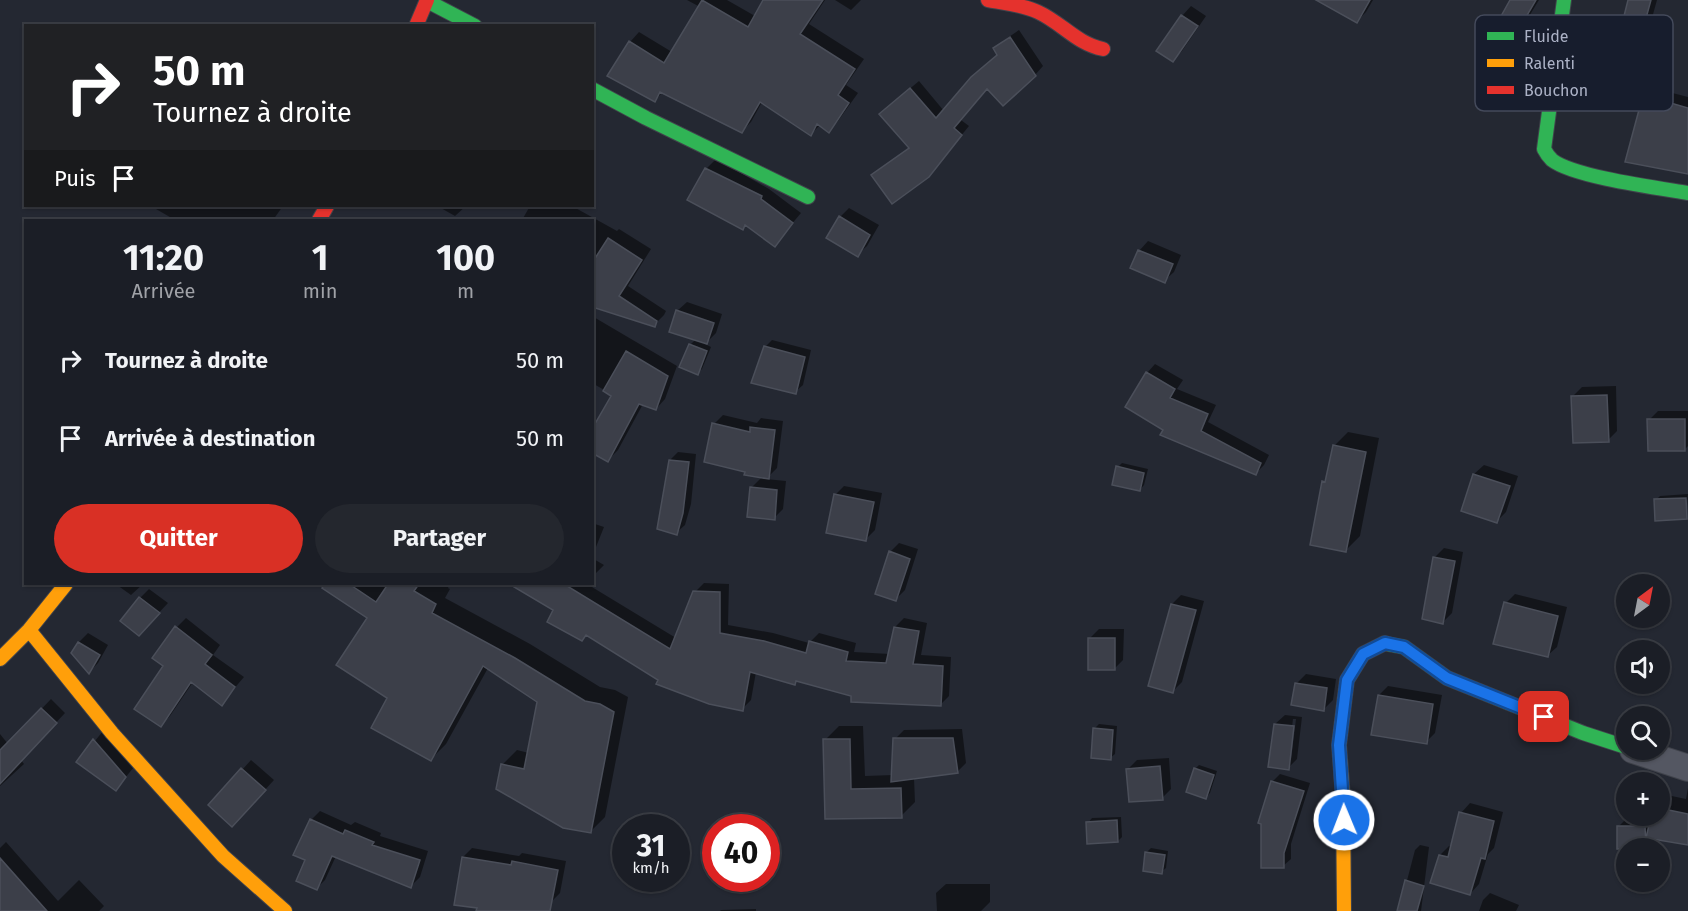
<!DOCTYPE html>
<html lang="fr">
<head>
<meta charset="utf-8">
<style>
	:root { --surface:#1b1e26; --page:#24272e; --text:#f1f3f6; --muted:#a0a2a7; --line:#393c43; --accent:#d93025 }
	body { margin:0; font-family:"Fira Sans",sans-serif; background:var(--page); color:var(--text); height:100vh; display:flex; flex-direction:column; font-size:22px; white-space:nowrap }
	* { box-sizing:border-box; margin:0 }
	p { font-size:20px; color:var(--muted) }
	.icon { flex:none; width:33px; height:33px; fill:none; stroke:currentColor; stroke-width:2; stroke-linecap:round; stroke-linejoin:round }
	.map { position:relative; flex:1; overflow:hidden }
	.side { position:absolute; left:24px; top:219px; width:570px; height:366px; display:flex; flex-direction:column; background:var(--surface); border-radius:0px; box-shadow:0 2px 4px #0004,0 0 0 2px var(--line) }
	.side>* { flex:none }
	.guide { position:absolute; left:24px; top:24px; width:570px; height:183px; border-radius:0px; box-shadow:0 2px 4px #0004,0 0 0 2px var(--line); background:#202124; color:#fff; overflow:hidden }
	.needle { width:39px; rotate:32deg }
	.controls { position:absolute; left:1616px; top:574px; display:grid; gap:12px }
	.controls a { display:grid; place-items:center; width:54px; height:54px; border-radius:50%; background:var(--surface); box-shadow:0 2px 4px #0004,0 0 0 2px var(--line); font-size:30px }
	.speed { position:absolute; left:612px; top:814px; display:flex; gap:12px; font-size:30px; font-weight:700; text-align:center }
	.speed>* { display:grid; place-content:center; width:78px; height:78px; border-radius:50%; background:var(--surface); box-shadow:0 2px 4px #0004,0 0 0 2px var(--line); line-height:1 }
	.speed small { font-size:15px; font-weight:400 }
	.speed .limit { border:9px solid #d22; background:#fff; color:#111 }
	.pin { position:absolute; display:grid; place-items:center; width:51px; height:51px; color:#fff; margin:-26px; border-radius:12px; box-shadow:0 3px 9px #0006 }
	.me { position:absolute; width:66px; margin:-33px; rotate:359deg; stroke-linejoin:round; filter:drop-shadow(0 0 4px #0008) }
	.turn { display:flex; align-items:center; gap:21px; height:126px; padding:0 30px; font-size:27px }
	.turn .icon { width:78px; height:78px; stroke-width:2.5 }
	.turn b { display:block; font-size:42px; line-height:51px }
	.then { display:flex; align-items:center; height:57px; padding:0 30px; background:#0003; gap:12px; font-size:22px }
	.eta { display:flex; justify-content:space-evenly; align-items:center; height:102px; text-align:center }
	.eta b { font-size:36px; font-weight:700; line-height:42px }
	.action { display:flex; gap:12px; margin-top:auto; padding:12px 30px }
	.action a { flex:1; height:69px; border-radius:36px; background:var(--accent); color:#fff; font-size:24px; font-weight:700; line-height:69px; text-align:center }
	.action a+a { background:var(--page); color:var(--text) }
	ul { padding:0; list-style:none }
	li { display:flex; align-items:center; gap:18px; height:78px; padding:0 30px }
	li div { flex:1 }
	li b { display:block; font-size:22px }
	li em { font-style:normal }
	.map>svg:first-child { display:block }
	.shadow { fill:#0007; fill-rule:evenodd }
	.building { fill:#3c3f49; stroke:#4b4f5a; stroke-width:1.5 }
	.lines { fill:none; stroke-linecap:round; stroke-linejoin:round }
	.street-casing { stroke:#40434b; stroke-width:28 }
	.fast-casing { stroke:#40434b; stroke-width:16 }
	.slow-casing { stroke:#40434b; stroke-width:16 }
	.jam-casing { stroke:#40434b; stroke-width:16 }
	.street { stroke:#545762; stroke-width:26 }
	.fast { stroke:#30b455; stroke-width:14 }
	.slow { stroke:#ff9f0a; stroke-width:14 }
	.jam { stroke:#e5322d; stroke-width:14 }
	.route-casing { stroke:#114b97; stroke-width:15 }
	.route { stroke:#1a73e8; stroke-width:10 }
	.key { fill:#171d2d; stroke:#444a5b; stroke-width:1.5 }
	.key-label { font-size:16px; fill:#acb2c6 }
</style>
</head>
<body>
<div class="map">
<svg width="1688" height="911" viewBox="0 0 1688 911">
	<rect width="100%" height="100%" fill="#242832"/>
	<path class="shadow" d="M687,0H727L755,16L765,0H825L809,24L864,59L846,85L858,93L838,121L829,131L820,125L811,134L762,102L751,122L742,131L663,92L655,100L630,42L639,32L672,52L700,7Z
		M835,0H861L851,10Z
		M1331,0H1373L1366,12L1357,21Z
		M1512,0H1539L1528,18L1519,28Z
		M1629,0H1657L1652,18L1643,28Z
		M1191,6L1206,16L1182,51L1173,60L1158,50L1182,16Z
		M1019,30L1043,66L1035,75L988,87L961,120L969,126L928,176H873L910,147L889,106L919,81L944,111L972,78L998,54L995,49L1003,41Z
		M1653,88L1688,97V174L1644,96Z
		M716,159L769,189L801,213L774,245L746,224L742,228L689,199L706,169Z
		M158,206H283L273,220H175L156,209Z
		M440,206H466L455,216L439,207Z
		M530,206H572L617,231L619,229L651,249L628,286L666,311L664,315L654,325L592,305V220H522Z
		M849,208L879,225L867,246L857,255L840,217Z
		M1148,241L1181,255L1174,272L1164,281L1139,251Z
		M687,302L722,314L716,333L705,344L711,347L702,369L697,373L690,345L696,339L677,311Z
		M592,316L677,366L665,399L656,409L643,404L618,450L608,460L613,395L592,383Z
		M772,340L811,350L803,385L795,392L765,347Z
		M1155,364L1183,380L1177,389L1216,405L1208,422L1269,455L1264,465L1255,474L1165,429L1147,373Z
		M1616,386L1617,431L1608,440L1573,396L1582,387Z
		M1658,411H1688V446L1685,449L1649,420Z
		M723,415L757,423L761,418L783,421L777,468L766,479L786,481L783,509L774,518L751,488L763,476L746,471L714,424Z
		M1348,432L1379,438L1360,536L1346,550L1324,482L1328,478L1334,446Z
		M678,452L696,454L691,504L685,525L676,533L670,460Z
		M1122,463L1148,469L1144,485L1140,490L1118,467Z
		M1484,465L1518,476L1506,512L1497,521L1463,510L1474,474Z
		M844,486L882,493L875,530L866,539L835,495Z
		M1688,494L1686,518L1656,500L1660,496Z
		M592,523L604,527L592,557Z
		M899,543L918,549L905,590L896,599L890,552Z
		M1444,548L1463,552L1452,613L1443,622L1435,557Z
		M592,558L604,565L595,574H592Z
		M704,583L729,584L728,625L773,633L809,643L819,633L856,643L854,652L890,654L895,627L904,618L927,623L921,655L951,657L949,696L940,705L853,695L797,680L794,683L756,672L751,700L742,709L660,679L587,635L582,640L555,610L512,584H587L676,638L695,592Z
		M118,584H143L131,595L117,585Z
		M327,584H385L388,586L390,584H450L448,588L450,589L445,598L530,644L600,687L615,690L628,697L605,817L590,832L502,765L517,750L529,753L539,702L488,668L446,744L431,759L389,698L369,618L324,587Z
		M149,589L168,603L139,634L140,598Z
		M1515,594L1567,607L1557,647L1547,656L1506,603Z
		M1181,595L1204,601L1182,682L1173,691L1172,604Z
		M186,618L220,645L213,655L244,677L221,704L193,682L170,716L161,725L165,666L154,658L177,627Z
		M1099,629H1124L1123,660L1114,669L1090,638Z
		M88,633L108,645L98,663L89,672L73,653L79,642Z
		M1306,674L1336,679L1333,700L1324,709L1296,684Z
		M1388,686L1442,695L1435,733L1426,742L1379,695Z
		M51,699L65,713L21,760L24,764L0,786V734L8,744Z
		M1285,715L1302,717L1297,759L1288,768L1275,724ZM1293,719H1296L1291,760H1288Z
		M1099,724L1117,726L1115,754L1110,758L1094,729Z
		M839,726H863L865,776L893,775L895,739L904,730L962,729L966,763L957,772L914,778L915,802L901,816L827,818L825,740Z
		M103,731L134,767L116,789L78,762Z
		M1169,758L1171,789L1162,798L1128,769L1137,760Z
		M251,760L274,780L241,816L242,770Z
		M1199,765L1217,771L1210,793L1206,798L1195,769Z
		M1280,774L1310,783L1291,844V859L1283,866L1263,823L1260,822L1273,781Z
		M1688,788V843L1654,838L1655,849H1626V868H1619L1618,827L1628,817L1659,816V803L1667,795L1686,799Z
		M1470,803L1503,812L1494,848L1488,854L1479,884L1470,894L1440,855L1449,846L1452,847L1461,813Z
		M320,811L351,825L355,822L381,833L380,836L428,851L420,877L411,886L336,856L325,880L317,888L307,860L311,820Z
		M1121,817L1122,837L1118,841L1088,823L1092,818Z
		M6,842L58,901L79,880L104,906L99,911H0V848Z
		M1420,845L1429,847L1421,911H1399L1415,850Z
		M472,848L519,856L522,853L566,861L560,893L551,902L508,911H477L479,907L463,857Z
		M1151,848L1168,851L1166,868L1161,872L1147,852Z
		M946,884H990V902L981,911H937L936,893Z
		M1490,893L1519,905L1516,911H1479L1483,900Z
		M756,909V911H720L721,910Z"/>
	<path class="building" d="M702,0L748,27L763,0H823L800,34L855,69L838,95L849,103L829,133L817,124L811,136L760,102L742,133L660,92L655,102L607,76L629,41L664,63Z
		M1316,0H1370L1357,23Z
		M1510,0H1536L1519,29L1500,18Z
		M1628,0H1651L1643,29L1622,24Z
		M1181,15L1198,26L1173,62L1156,51Z
		M1010,37L1036,76L1003,106L987,89L954,128L962,135L929,177L892,204L871,175L909,148L879,114L910,88L936,118L971,77L997,55L993,48Z
		M1643,95L1688,108V174L1625,162Z
		M705,168L762,196L761,199L793,223L775,247L745,225L743,230L687,200Z
		M839,216L870,235L858,257L826,238Z
		M608,238L642,260L619,296L657,321L655,327L592,307V263Z
		M1138,250L1173,264L1165,283L1130,268Z
		M676,310L714,323L707,344L669,332Z
		M689,344L707,351L698,375L679,367Z
		M764,346L805,357L796,394L751,383Z
		M626,351L668,376L656,410L639,404L608,462L592,453V429L611,396L603,391Z
		M1146,372L1175,389L1170,398L1208,414L1201,431L1261,463L1256,475L1160,435L1163,430L1125,407Z
		M1607,395L1609,442L1573,443L1571,396Z
		M1647,419H1685V451H1648Z
		M712,423L750,432V427L775,430L769,479L744,475L745,472L704,462Z
		M1333,445L1366,452L1346,552L1310,545L1322,481L1325,482Z
		M669,460L689,462L683,513L677,535L657,529Z
		M1116,466L1144,473L1140,491L1112,485Z
		M1473,474L1510,486L1497,523L1461,511Z
		M750,487L777,490L775,520L747,517Z
		M834,494L874,502L866,541L826,533Z
		M1686,498L1687,519L1655,521L1654,499Z
		M889,551L910,559L896,601L875,594Z
		M1433,557L1455,561L1443,624L1422,619Z
		M325,584H349L376,602L388,584H419L414,591L436,604L432,613L515,658L585,701L600,704L614,712L591,833L563,828L496,789L501,764L524,769L537,702L483,666L431,761L371,728L387,698L336,665L367,618L322,588Z
		M509,584H564L670,649L693,591L720,592V633L764,641L806,653L809,641L848,652L846,661L886,663L894,627L919,631L913,664L943,666L941,706L851,702V696L796,681L795,685L750,672L743,711L709,704L656,684L658,680L586,635L582,641L547,622L553,610Z
		M139,597L160,613L139,636L120,621Z
		M1504,602L1558,616L1548,657L1493,644Z
		M1171,604L1196,610L1173,693L1148,686Z
		M175,626L212,655L205,664L235,687L222,706L191,682L161,727L134,709L163,666L152,658Z
		M1088,638H1115V670H1088Z
		M78,642L100,655L89,674L71,653Z
		M1295,683L1327,688L1324,711L1291,705Z
		M1378,695L1433,704L1427,744L1371,735Z
		M41,708L57,723L0,784V750Z
		M1274,724L1294,726L1289,770L1268,767Z
		M1093,728L1113,730L1111,760L1091,758Z
		M893,738H953L958,773L891,782Z
		M93,739L126,777L116,791L76,762Z
		M823,739H850L851,789L901,788L902,818L825,819Z
		M1160,766L1163,800L1129,802L1126,769Z
		M241,768L266,790L232,827L208,805Z
		M1194,768L1214,775L1206,799L1186,792Z
		M1271,781L1304,791L1284,853V868H1261V824L1258,823Z
		M1659,808L1688,814V845L1646,838L1651,816H1659Z
		M1459,812L1494,821L1485,859L1481,858L1470,895L1430,883L1439,855L1448,857Z
		M310,819L343,834L345,830L374,842L372,845L420,860L411,888L332,856L317,890L296,881L305,860L293,855Z
		M1117,820L1118,842L1087,844L1086,822Z
		M1617,826H1645L1646,849H1617Z
		M1145,852L1165,855L1162,874L1143,871Z
		M462,857L511,865L512,861L558,870L550,911H476L477,908L454,905Z
		M0,858L47,911H0Z
		M1405,880L1424,886L1417,911H1397Z"/>
	<g class="lines">
		<g class="street-casing">
			<path id="street" d="M1633,750L1688,768"/>
		</g>
		<g class="fast-casing">
			<path id="fast" d="M1564,0L1544,149C1546,153 1549,157 1552,160C1574,177 1658,188 1688,193
				M427,1L475,26
				M592,89L646,118L808,197
				M1388,644L1404,647L1447,678L1583,733L1626,747"/>
		</g>
		<g class="slow-casing">
			<path id="slow" d="M29,630L112,733L223,856L285,911
				M0,659L29,630L66,584
				M1344,911L1343,798L1339,745L1347,680L1363,654L1385,643L1388,644"/>
		</g>
		<g class="jam-casing">
			<path id="jam" d="M988,0C1005,3 1023,5 1038,12C1062,23 1077,44 1103,49
				M416,26L427,0
				M319,220L327,206"/>
		</g>
		<use href="#street" class="street"/>
		<use href="#fast" class="fast"/>
		<use href="#slow" class="slow"/>
		<use href="#jam" class="jam"/>
	</g>
	<g class="lines">
		<g class="route-casing">
			<path id="route" d="M1344,820L1339,745L1347,680L1363,654L1385,643L1404,647L1447,678L1544,717"/>
		</g>
		<use href="#route" class="route"/>
	</g>
	<rect x="1475" y="15" width="198" height="96" rx="9" class="key"/>
	<rect x="1487" y="32" width="27" height="8" fill="#30b455"/>
	<rect x="1487" y="59" width="27" height="8" fill="#ff9f0a"/>
	<rect x="1487" y="86" width="27" height="8" fill="#e5322d"/>
	<g class="key-label">
		<text x="1524" y="42">Fluide</text>
		<text x="1524" y="69">Ralenti</text>
		<text x="1524" y="96">Bouchon</text>
	</g>
</svg>
<div class="controls">
<a><svg class="needle" viewBox="-14 -14 28 28"><path d="M0-13l5 13h-10z" fill="#e53935"/><path d="M0 13l5-13h-10z" fill="#a0a2a7"/></svg></a>
<a><svg class="icon" aria-label="sound" viewBox="0 0 24 24"><path d="M4 9h4l5-4v14l-5-4H4zM17 9q2 3 0 6"/></svg></a>
<a><svg class="icon" aria-label="search" viewBox="0 0 24 24"><circle cx="10" cy="10" r="6"/><path d="M15 15l6 6"/></svg></a>
<a>+</a>
<a>−</a>
</div>
<div class="speed"><div>31<small>km/h</small></div><div class="limit">40</div></div>
<div class="pin" style="left:1544px;top:717px;background:#d93025"><svg class="icon" aria-label="arrive" viewBox="0 0 24 24"><path d="M6 21V4h12l-3 4 3 4H6"/></svg></div>
<svg class="me" style="left:1344px;top:820px" viewBox="-20 -20 40 40"><circle r="17" fill="#1a73e8" stroke="#fff" stroke-width="3"/><path d="M0-11L8 9 0 5-8 9z" fill="#fff"/></svg>
<div class="guide">
<div class="turn"><svg class="icon" aria-label="right" viewBox="0 0 24 24"><path d="M7 20v-9h11M14 6l5 5-5 5"/></svg><div><b>50 m</b>Tournez à droite</div></div>
<div class="then">Puis<svg class="icon" aria-label="arrive" viewBox="0 0 24 24"><path d="M6 21V4h12l-3 4 3 4H6"/></svg></div>
</div>
<section class="side">
<div class="eta">
<div><b>11:20</b><p>Arrivée</p></div>
<div><b>1</b><p>min</p></div>
<div><b>100</b><p>m</p></div>
</div>
<ul>
<li><svg class="icon" aria-label="right" viewBox="0 0 24 24"><path d="M7 20v-9h11M14 6l5 5-5 5"/></svg><div><b>Tournez à droite</b></div><em>50 m</em></li>
<li><svg class="icon" aria-label="arrive" viewBox="0 0 24 24"><path d="M6 21V4h12l-3 4 3 4H6"/></svg><div><b>Arrivée à destination</b></div><em>50 m</em></li>
</ul>
<div class="action"><a>Quitter</a><a>Partager</a></div>
</section>
</div>
</body>
</html>
